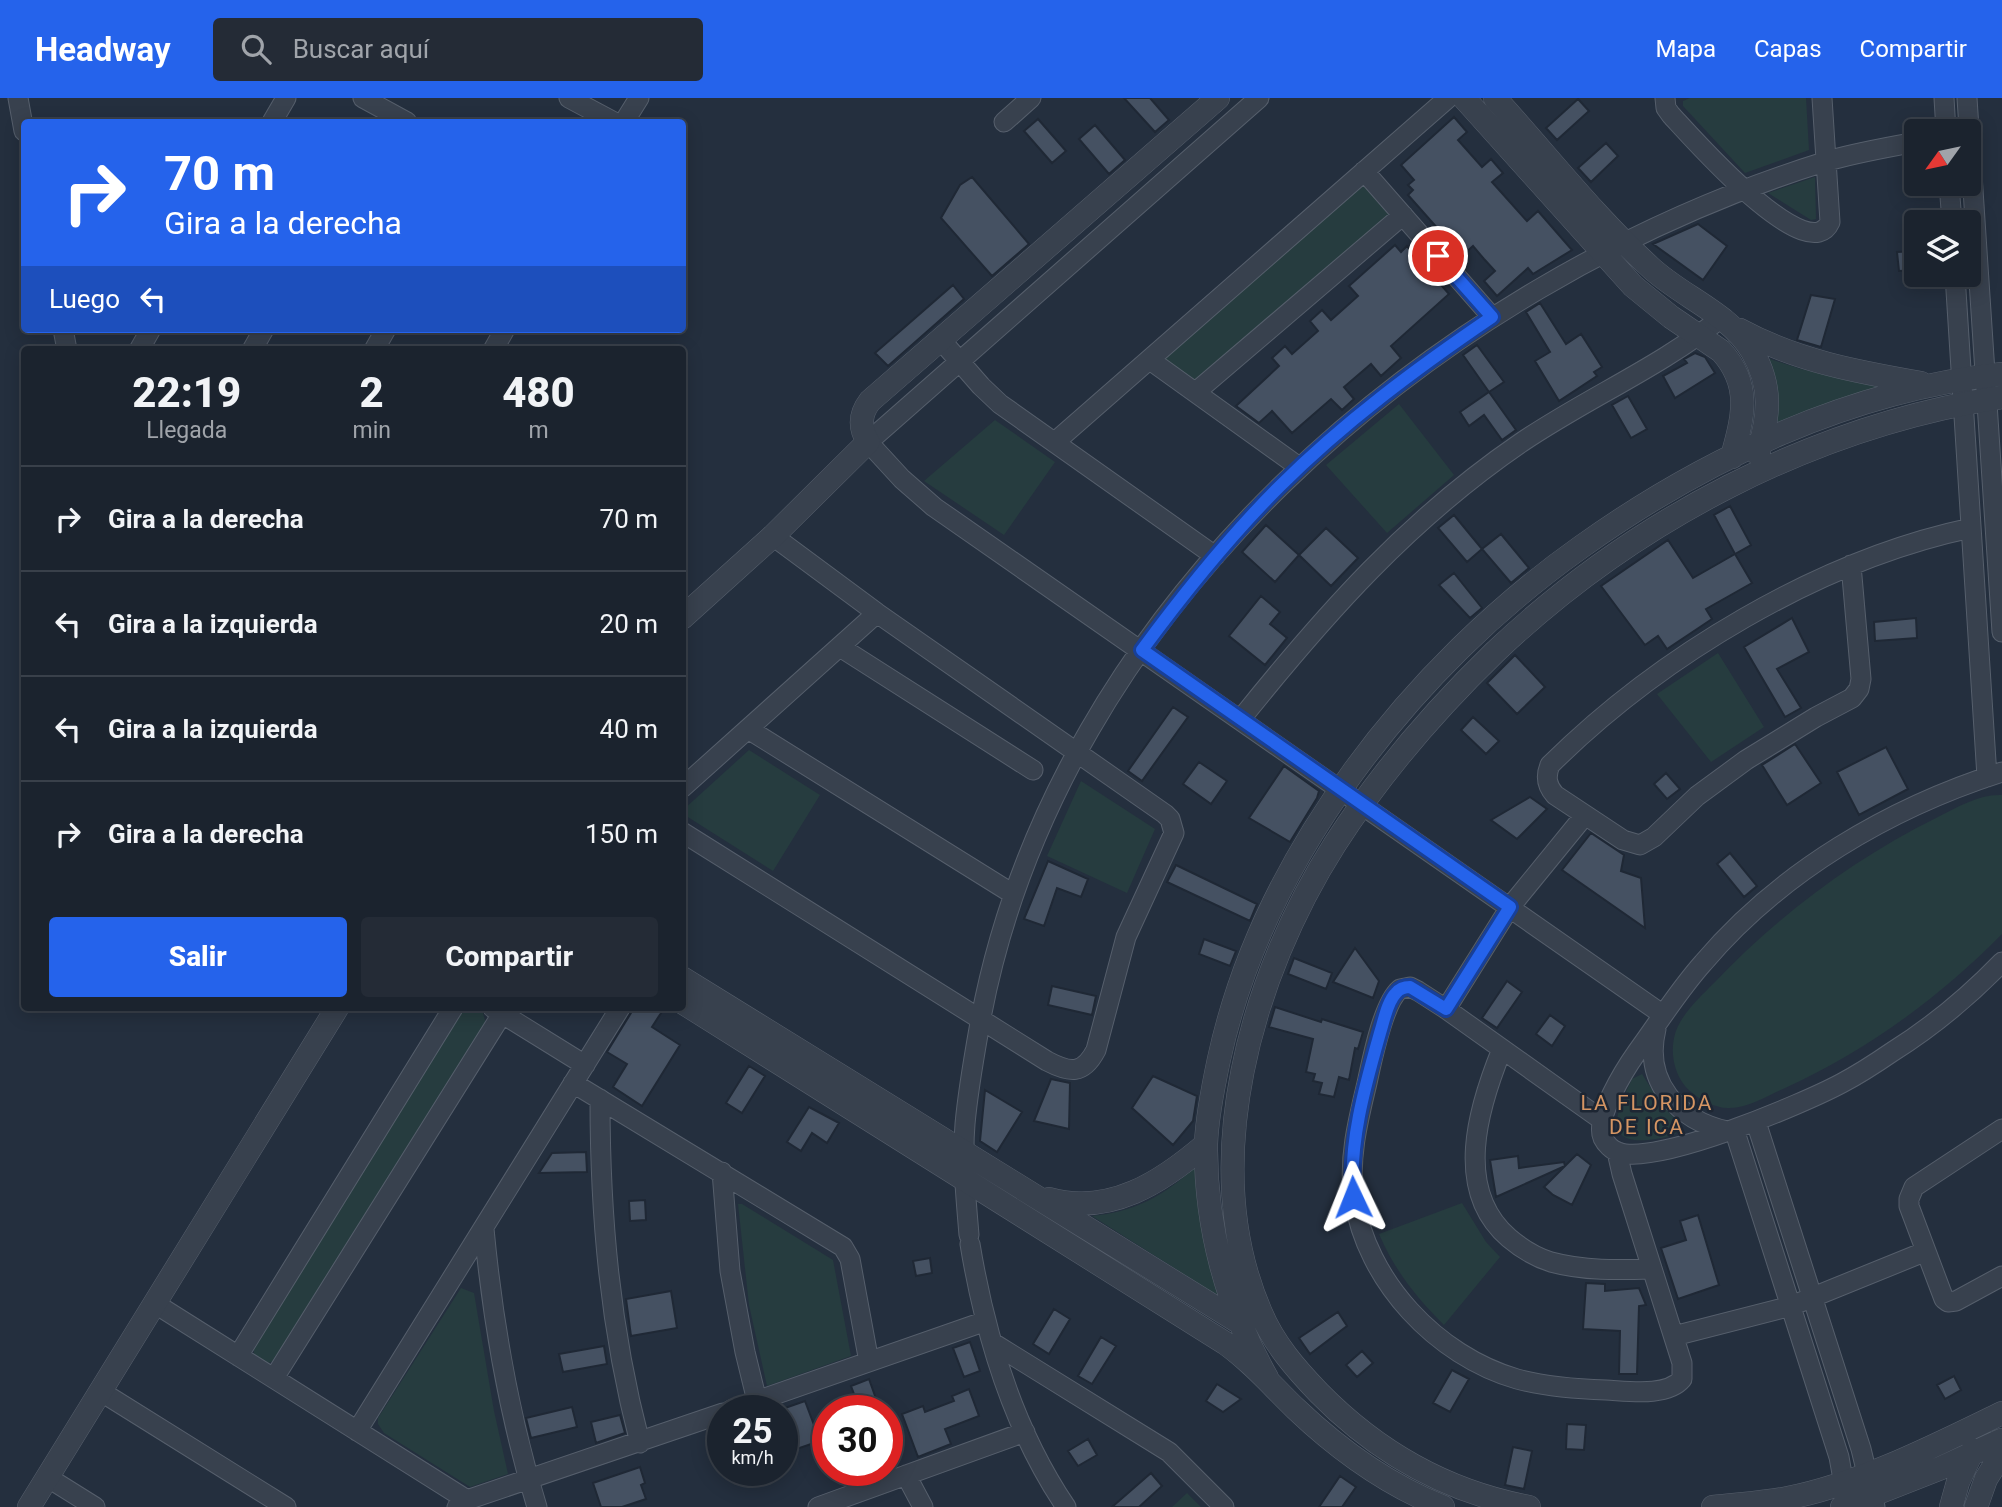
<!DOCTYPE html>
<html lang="es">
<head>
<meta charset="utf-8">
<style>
	:root { --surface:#1b232e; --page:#242b36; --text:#f1f3f6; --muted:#a0a4aa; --line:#39404a; --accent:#2563eb }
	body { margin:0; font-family:Roboto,sans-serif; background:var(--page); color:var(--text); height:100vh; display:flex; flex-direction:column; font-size:26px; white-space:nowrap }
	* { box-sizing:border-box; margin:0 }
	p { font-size:23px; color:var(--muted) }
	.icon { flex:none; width:38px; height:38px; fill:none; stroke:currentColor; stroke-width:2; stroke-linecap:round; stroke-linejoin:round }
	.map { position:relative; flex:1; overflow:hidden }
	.side { position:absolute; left:21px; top:248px; width:665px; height:665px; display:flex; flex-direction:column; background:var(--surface); border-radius:7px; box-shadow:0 4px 18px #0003,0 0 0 2px var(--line) }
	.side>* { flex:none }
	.hud { position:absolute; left:21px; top:21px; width:665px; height:214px; border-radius:7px; box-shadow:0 4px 18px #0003,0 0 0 2px var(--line); background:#2563eb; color:#fff; overflow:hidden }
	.needle { width:46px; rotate:237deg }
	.controls { position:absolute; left:1904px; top:21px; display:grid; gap:14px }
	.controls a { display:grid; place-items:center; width:77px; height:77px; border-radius:7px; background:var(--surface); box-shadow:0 4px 18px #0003,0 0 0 2px var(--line); font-size:35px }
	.speed { position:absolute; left:707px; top:1297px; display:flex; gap:14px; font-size:35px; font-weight:700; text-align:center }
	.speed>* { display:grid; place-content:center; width:91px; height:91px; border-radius:50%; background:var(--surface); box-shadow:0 4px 18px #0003,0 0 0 2px var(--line); line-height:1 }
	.speed small { font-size:18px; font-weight:400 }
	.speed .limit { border:10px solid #d22; background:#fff; color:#111 }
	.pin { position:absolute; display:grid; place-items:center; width:60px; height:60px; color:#fff; margin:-30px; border:4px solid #fff; border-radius:50%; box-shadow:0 2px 7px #0007 }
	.me { position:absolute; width:77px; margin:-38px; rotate:358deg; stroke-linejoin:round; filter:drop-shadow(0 0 5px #0008) }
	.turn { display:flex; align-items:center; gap:24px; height:147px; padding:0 28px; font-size:32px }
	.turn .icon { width:91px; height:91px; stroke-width:2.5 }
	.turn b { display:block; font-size:49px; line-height:60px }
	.then { display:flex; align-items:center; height:66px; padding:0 28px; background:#0003; gap:14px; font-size:26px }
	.eta { display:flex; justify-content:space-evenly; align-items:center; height:119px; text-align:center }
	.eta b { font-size:42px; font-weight:800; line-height:49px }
	.action { display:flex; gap:14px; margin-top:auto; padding:14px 28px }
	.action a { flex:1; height:80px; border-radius:7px; background:var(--accent); color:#fff; font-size:28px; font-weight:800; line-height:80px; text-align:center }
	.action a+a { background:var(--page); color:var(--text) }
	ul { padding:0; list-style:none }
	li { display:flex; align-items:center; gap:21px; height:105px; padding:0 28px; border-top:2px solid var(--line) }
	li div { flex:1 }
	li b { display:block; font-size:26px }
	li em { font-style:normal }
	header { display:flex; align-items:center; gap:42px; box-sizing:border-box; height:98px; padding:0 35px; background:var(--accent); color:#fff }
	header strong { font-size:33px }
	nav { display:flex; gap:38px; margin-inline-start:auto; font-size:24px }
	.search { width:490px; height:63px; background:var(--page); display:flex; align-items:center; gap:18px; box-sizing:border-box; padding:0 24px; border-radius:7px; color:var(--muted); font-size:26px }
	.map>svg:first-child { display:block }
	.green { fill:#263c3f }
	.building { fill:#455162; stroke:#1f2835; stroke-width:2 }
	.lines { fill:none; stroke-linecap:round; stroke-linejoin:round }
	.minor-casing { stroke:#565f6c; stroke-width:21 }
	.tertiary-casing { stroke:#565f6c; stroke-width:24 }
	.minor { stroke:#38414e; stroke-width:19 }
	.tertiary { stroke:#38414e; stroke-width:23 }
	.route-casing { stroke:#184099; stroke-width:18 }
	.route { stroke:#2563eb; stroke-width:12 }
	.labels { text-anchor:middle; stroke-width:5; stroke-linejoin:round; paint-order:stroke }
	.neighbourhood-label { font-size:21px; letter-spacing:2px; fill:#d59563; stroke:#1d2633 }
</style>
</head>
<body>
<header>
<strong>Headway</strong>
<div class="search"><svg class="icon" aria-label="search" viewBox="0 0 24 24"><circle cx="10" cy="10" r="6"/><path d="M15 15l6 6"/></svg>Buscar aquí</div>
<nav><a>Mapa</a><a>Capas</a><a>Compartir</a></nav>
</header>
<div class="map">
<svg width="2002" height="1409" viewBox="0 0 2002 1409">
	<rect width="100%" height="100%" fill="#242f3e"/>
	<path class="green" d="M1690,0H1806L1809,52L1745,75L1683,8V3Z
		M1815,79L1816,121L1811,122L1768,95Z
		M1364,85L1393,118L1197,285L1162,261Z
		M1770,261L1801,271L1877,288V292L1777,327L1778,299L1768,264Z
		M1399,306L1454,377L1387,435L1326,367Z
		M995,322L1055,364L1004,437L924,383Z
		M1718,555L1764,629L1711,664L1657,596Z
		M749,652L820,697L773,773L683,716V712Z
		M1081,683L1155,731L1127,795L1047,758Z
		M2002,697V836C1938,901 1866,953 1783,991C1767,998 1746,1011 1728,1010C1715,1010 1700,1002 1690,993C1676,981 1670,959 1674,940C1678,919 1699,900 1714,885C1779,817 1853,761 1938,719C1958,709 1979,696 2002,697Z
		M463,910H478L483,915L486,926L275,1263L264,1266L255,1260L253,1249Z
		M1642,976L1661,1006L1681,1027V1031C1674,1039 1666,1039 1656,1041C1599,1050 1617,1013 1632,981Z
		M1195,1069C1198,1114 1205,1156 1220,1199L1092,1118C1134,1114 1164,1098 1195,1069Z
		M1462,1105L1486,1144L1500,1159L1444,1227C1416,1199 1395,1173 1379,1136Z
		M738,1106H742L833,1162L851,1258L767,1288L749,1207Z
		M461,1190L474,1195L494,1313L508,1376L470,1389L384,1335L378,1326V1320Z
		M1187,1395L1201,1409H1172Z"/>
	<path class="building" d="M1124,0H1150L1169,22L1155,34Z
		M1578,1L1589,13L1557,42L1546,30Z
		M1454,19L1467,34L1458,42L1482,69L1491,61L1503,75L1492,84L1527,123L1538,113L1572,152L1533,176L1528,170L1497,198L1484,183L1495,173L1484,161L1473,148L1462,158L1408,97L1413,92L1408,87L1414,82L1401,67Z
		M1038,21L1066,53L1052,65L1024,33Z
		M1095,27L1125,62L1109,76L1079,41Z
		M1606,45L1618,58L1591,84L1578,70Z
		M972,79L1029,146L992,178L941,120L960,87Z
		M1698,126L1727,148L1703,182L1653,146Z
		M1395,147L1401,154L1407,148L1449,196L1391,248L1401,260L1381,278L1371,266L1344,289L1354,301L1342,312L1331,301L1292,335L1272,313L1259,325L1236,308L1279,268L1272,260L1285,248L1292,256L1318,233L1310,223L1322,212L1331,222L1358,198L1349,188Z
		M1916,153V172L1899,173L1897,154Z
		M953,187L964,201L888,268L875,255Z
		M1811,197L1835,201L1821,249L1797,242Z
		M1540,205L1566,246L1581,236L1602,269L1594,274L1597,278L1559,303L1535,263L1550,254L1526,214Z
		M1477,247L1504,284L1489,294L1463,257Z
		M1695,255L1705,259L1715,275L1675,300L1663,278L1687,265L1684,261Z
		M1489,294L1516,332L1502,342L1484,317L1469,328L1460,314Z
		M1628,298L1647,331L1631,340L1612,307Z
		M1730,408L1751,447L1735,456L1714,417Z
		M1454,417L1482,451L1467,464L1438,430Z
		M1266,427L1299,457L1326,430L1358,460L1331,488L1299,457L1275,484L1242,454Z
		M1501,436L1529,470L1511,485L1482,451Z
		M1668,442L1693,480L1735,456L1752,485L1706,511L1712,521L1667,551L1658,538L1645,547L1601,488Z
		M1454,475L1482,510L1470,520L1439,487Z
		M1261,498L1280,514L1270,526L1287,540L1265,567L1229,538Z
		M1792,520L1809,554L1777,571L1801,610L1785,619L1744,549Z
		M1916,520L1917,540L1875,543L1874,524Z
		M1515,557L1545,589L1517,616L1487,585Z
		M1173,609L1188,619L1142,683L1128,673Z
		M1473,619L1499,643L1486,656L1461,632Z
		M1795,646L1821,685L1787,707L1762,667Z
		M1886,649L1908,691L1859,717L1837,674Z
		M1199,664L1227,683L1211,706L1183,686Z
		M1284,668L1319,693L1317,700L1290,744L1249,720Z
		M1666,675L1680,691L1667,701L1654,686Z
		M1530,699L1547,711L1517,741L1491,722Z
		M1591,735L1624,757L1621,773L1641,780L1645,830L1562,772Z
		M1730,755L1757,788L1744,799L1717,766Z
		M1048,763L1088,781L1081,799L1057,790L1044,828L1024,821Z
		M1176,767L1257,806L1250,823L1167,784Z
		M1204,841L1236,853L1230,868L1199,856Z
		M1355,850L1379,883L1373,900L1333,884Z
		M1294,860L1332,875L1326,891L1288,876Z
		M1507,883L1522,894L1497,930L1482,920Z
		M1052,888L1096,898L1092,917L1048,907Z
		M1275,909L1321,924L1322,921L1363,934L1358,951L1355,950L1349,982L1339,979L1334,999L1319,996L1322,985L1313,983L1315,976L1306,974L1313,941L1269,929Z
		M634,910H653L661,915L652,929L680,947L642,1008L613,989L627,966L607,954Z
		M1550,917L1565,928L1552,948L1536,936Z
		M749,968L765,978L742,1015L726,1005Z
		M1153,978L1197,998L1193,1023L1173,1047L1132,1010Z
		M1051,981L1070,985L1069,1031L1034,1023Z
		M985,992L1022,1014L997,1054L980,1043Z
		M809,1009L839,1025L827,1045L812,1035L801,1053L787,1044Z
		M586,1054L587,1074L539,1075L552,1055Z
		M1577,1056L1591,1067L1572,1107L1553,1097L1544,1089Z
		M1518,1058L1519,1070L1564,1064L1565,1068L1496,1099L1490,1062Z
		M645,1102L646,1122L630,1123L629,1103Z
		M1698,1117L1719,1187L1678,1201L1661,1150L1686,1142L1680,1123Z
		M930,1160L932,1175L916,1178L913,1163Z
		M1586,1185L1605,1186V1193L1639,1190L1646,1207L1639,1208L1637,1276H1619L1620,1233L1583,1231Z
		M671,1193L677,1230L631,1238L626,1201Z
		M1054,1211L1070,1221L1049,1256L1033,1246Z
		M1338,1214L1347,1228L1310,1256L1299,1240Z
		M1101,1239L1116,1248L1092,1286L1078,1278Z
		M970,1244L980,1273L964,1279L953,1250Z
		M604,1248L607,1266L563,1274L559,1256Z
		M1362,1253L1373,1265L1357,1279L1346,1267Z
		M1452,1272L1469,1281L1450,1314L1433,1305Z
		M1954,1278L1961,1292L1945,1301L1937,1287Z
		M869,1281L880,1312H860L851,1288Z
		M1217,1286L1241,1301L1223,1314L1206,1303Z
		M969,1291L979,1318L945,1331L951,1346L918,1359L902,1316L923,1308L925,1314L954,1303L952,1298Z
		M805,1303L820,1343L782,1356V1311Z
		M572,1309L577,1329L531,1340L526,1320Z
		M620,1317L625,1335L596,1345L591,1324Z
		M1567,1326L1586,1327L1584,1352L1566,1351Z
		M1088,1341L1097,1357L1078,1368L1068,1353Z
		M1513,1349L1532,1353L1524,1391L1505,1387Z
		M640,1369L645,1385L641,1387L646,1401L622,1409H601L593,1385Z
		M1151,1375L1162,1388L1139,1409H1112Z
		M1340,1378L1356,1389L1342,1409H1319Z"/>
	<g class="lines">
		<g class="minor-casing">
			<path id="minor" d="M18,0L24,33
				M363,0L407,24
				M569,0L614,24
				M1259,0L868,344L902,381L934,409L1662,916
				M1665,0L1666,10L1671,17C1689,36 1808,173 1830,124L1822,0
				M1944,0L1946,33
				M1967,0L2002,534
				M272,24L286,0
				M624,24L639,0
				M1004,24L1031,0
				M1364,73L1492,219
				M1949,86L1952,124
				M1955,177L1987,679
				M63,231L67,252
				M940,241L981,288L1000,306L1215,458
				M139,252L151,231
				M252,252L264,231
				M374,252L386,231
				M493,252L505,231
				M1150,262L1299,369
				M1197,293L1403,117
				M1055,344L1448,0
				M1851,467L1861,581L1859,591L1852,600L1816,619L1746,662L1697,698L1654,739L1640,747L1623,742L1555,697C1547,688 1545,679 1550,667C1659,559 1819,462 1971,430
				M840,549L1033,672
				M1240,622C1325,516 1409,421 1522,344C1587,300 1660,269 1721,220
				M748,631L1013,796
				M2002,674C1889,710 1780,774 1703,865C1678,893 1659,924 1637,954C1625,971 1594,1020 1603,1040C1606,1046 1612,1052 1618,1054C1654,1069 1805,1005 1842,985C1859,976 1876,965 1892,954C1932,929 1969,898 2002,864
				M682,690L877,515
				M682,734L1047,963C1070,975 1083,977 1096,952L1126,839L1174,735L1170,721L1165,716L877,515L773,438
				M493,910L585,967
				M1446,911L1510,809L1585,717
				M1656,931C1643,984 1678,1022 1727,1033
				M1502,951C1478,1010 1453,1092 1509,1140C1522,1151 1535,1159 1551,1164C1584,1173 1618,1172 1652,1171
				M573,985L843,1149L850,1161L869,1264
				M600,1001C600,1119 610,1231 640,1345
				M1602,1022L1446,911L1418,893L1410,889L1400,891C1383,905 1372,962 1367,985C1358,1022 1348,1062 1354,1100C1366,1183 1437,1258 1517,1281C1546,1289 1576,1291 1606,1292C1628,1293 1667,1299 1682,1281V1265L1622,1076L1617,1054
				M1756,1024L1861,1351L1875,1409
				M1734,1031L1839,1359L1846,1398
				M2002,1031L1914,1089L1909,1101V1108L1944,1201L1948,1204L1956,1203L2002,1178
				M722,1074L730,1173L745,1254L757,1303
				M484,1131C493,1226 509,1318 537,1409
				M969,1137C966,1100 962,1063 965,1026C968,992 974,959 980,925C1056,510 1435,185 1824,64C1854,55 1885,50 1916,44
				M970,1146C985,1237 1014,1332 1066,1409
				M154,1205L467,1402
				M1674,1238L1791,1208L1924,1154
				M993,1245L1169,1354L1224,1409
				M238,1258L453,910
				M274,1280L502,916
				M100,1293L286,1409
				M731,1312L986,1223
				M357,1333L620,910
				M906,1377L923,1409
				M47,1379L95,1409
				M457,1409L467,1402L723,1315
				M818,1409L1025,1334"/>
		</g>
		<g class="tertiary-casing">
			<path id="tertiary" d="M1464,0L1633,188L1671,219L1721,253C1752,287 1743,319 1732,359
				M1495,0C1546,56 1594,118 1650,169C1682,199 1729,215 1752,253C1773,289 1769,318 1758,356
				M1740,232C1797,263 1858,274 1921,285
				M682,520L773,438L868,344C859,329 860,316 870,303L1218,0
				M682,880L1242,1226
				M682,904L1225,1245C1252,1264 1272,1288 1296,1311C1339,1352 1388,1387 1443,1409
				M1049,1101C1110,1118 1162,1084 1206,1046
				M1267,1280C1227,1209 1205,1128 1206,1046C1207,1018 1213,989 1219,961C1263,758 1413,568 1581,449C1704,361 1851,292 2002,276
				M29,1409L337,910
				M1529,1409C1448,1394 1377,1354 1319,1295C1296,1271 1274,1246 1261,1215C1196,1066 1252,876 1335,746C1380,676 1435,612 1495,554C1633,423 1813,328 2002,299
				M1713,1409C1738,1406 1764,1405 1788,1400C1860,1386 1936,1347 2002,1315
				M1842,1409L1941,1370L2002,1342
				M1951,1409L1958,1384L1973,1352
				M1976,1409L1986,1381L2002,1355"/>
		</g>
		<use href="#minor" class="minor"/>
		<use href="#tertiary" class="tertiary"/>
	</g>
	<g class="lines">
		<g class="route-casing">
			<path id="route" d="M1353,1099C1349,1043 1365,988 1380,935C1384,923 1387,904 1396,895C1400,890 1404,889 1410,889L1446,911L1510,809L1142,552C1184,495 1229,439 1279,389C1344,324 1417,270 1492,219L1438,158"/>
		</g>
		<use href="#route" class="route"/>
	</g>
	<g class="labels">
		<g class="neighbourhood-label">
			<text x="1647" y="1012">LA FLORIDA<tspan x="1647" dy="24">DE ICA</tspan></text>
		</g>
	</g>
</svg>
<div class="controls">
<a><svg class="needle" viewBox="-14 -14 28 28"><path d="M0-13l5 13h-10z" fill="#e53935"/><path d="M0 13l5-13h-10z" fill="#a0a4aa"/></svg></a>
<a><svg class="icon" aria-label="layers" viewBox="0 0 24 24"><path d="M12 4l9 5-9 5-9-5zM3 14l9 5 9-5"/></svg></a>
</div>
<div class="speed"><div>25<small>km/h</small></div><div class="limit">30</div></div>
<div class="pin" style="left:1438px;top:158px;background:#d93025"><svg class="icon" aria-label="arrive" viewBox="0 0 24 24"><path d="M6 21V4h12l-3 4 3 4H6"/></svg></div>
<svg class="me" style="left:1353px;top:1099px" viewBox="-20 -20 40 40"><path d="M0-17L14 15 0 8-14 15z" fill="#2563eb" stroke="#fff" stroke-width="4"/></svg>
<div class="hud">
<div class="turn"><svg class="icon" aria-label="right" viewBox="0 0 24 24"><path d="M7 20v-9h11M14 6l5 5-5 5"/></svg><div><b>70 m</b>Gira a la derecha</div></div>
<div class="then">Luego<svg class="icon" aria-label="left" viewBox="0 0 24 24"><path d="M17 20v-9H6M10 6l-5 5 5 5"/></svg></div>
</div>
<section class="side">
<div class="eta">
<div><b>22:19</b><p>Llegada</p></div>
<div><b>2</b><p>min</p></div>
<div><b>480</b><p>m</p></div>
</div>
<ul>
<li><svg class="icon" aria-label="right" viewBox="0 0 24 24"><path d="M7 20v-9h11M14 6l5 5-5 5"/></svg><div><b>Gira a la derecha</b></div><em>70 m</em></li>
<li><svg class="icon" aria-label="left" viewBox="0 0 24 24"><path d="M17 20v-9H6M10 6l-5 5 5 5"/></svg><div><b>Gira a la izquierda</b></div><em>20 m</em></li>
<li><svg class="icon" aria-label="left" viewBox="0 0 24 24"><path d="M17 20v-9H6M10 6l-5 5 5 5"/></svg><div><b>Gira a la izquierda</b></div><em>40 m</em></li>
<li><svg class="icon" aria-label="right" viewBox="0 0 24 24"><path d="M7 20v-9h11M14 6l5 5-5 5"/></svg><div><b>Gira a la derecha</b></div><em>150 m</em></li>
</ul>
<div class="action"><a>Salir</a><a>Compartir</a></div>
</section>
</div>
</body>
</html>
